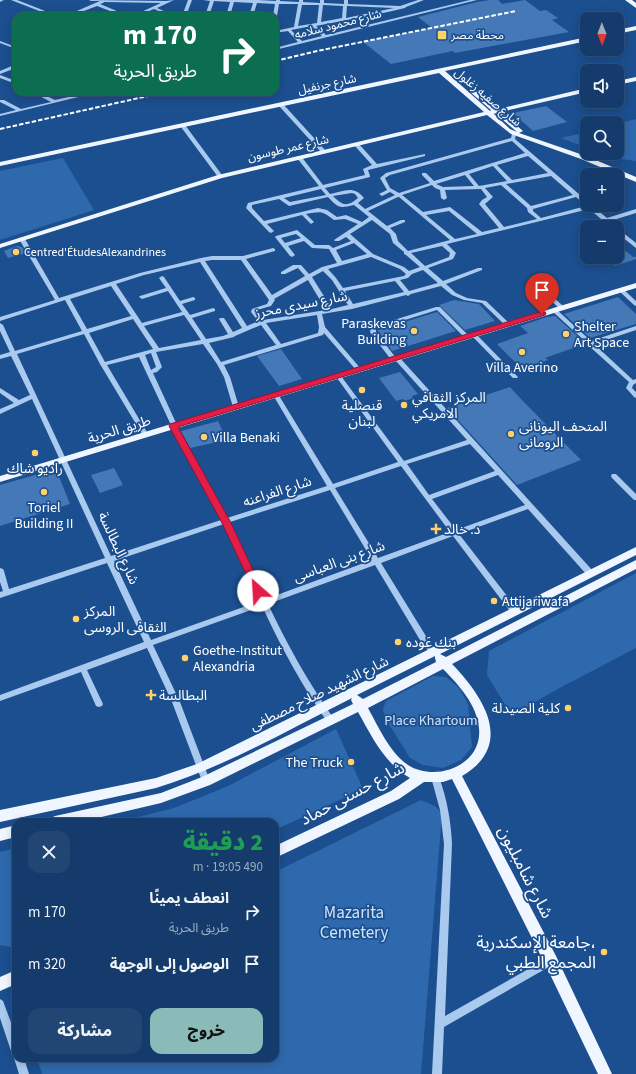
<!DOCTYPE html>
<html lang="ar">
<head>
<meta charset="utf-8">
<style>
	:root { --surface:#143b6b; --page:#214673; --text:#f1f3f6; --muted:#9dadc1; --line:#33557e; --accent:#8bbbb9 }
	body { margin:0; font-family:"Source Sans 3","Noto Sans Arabic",sans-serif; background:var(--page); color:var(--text); direction:rtl; height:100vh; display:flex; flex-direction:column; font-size:15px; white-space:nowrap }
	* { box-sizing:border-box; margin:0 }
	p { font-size:13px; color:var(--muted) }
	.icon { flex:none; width:22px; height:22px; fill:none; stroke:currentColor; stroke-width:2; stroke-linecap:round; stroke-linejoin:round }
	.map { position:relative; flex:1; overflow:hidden; direction:ltr }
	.sheet { position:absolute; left:12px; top:818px; width:267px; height:244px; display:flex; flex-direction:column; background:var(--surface); border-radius:12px; box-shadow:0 2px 10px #0003,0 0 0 1px var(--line); direction:rtl }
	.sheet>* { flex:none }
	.top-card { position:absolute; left:12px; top:12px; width:267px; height:84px; border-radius:12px; box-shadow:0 2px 10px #0003,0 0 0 1px var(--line); direction:rtl; background:#0b6e4f; color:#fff; overflow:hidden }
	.needle { width:26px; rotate:179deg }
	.buttons { position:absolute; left:580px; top:12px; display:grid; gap:8px }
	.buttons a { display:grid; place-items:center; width:44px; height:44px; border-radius:8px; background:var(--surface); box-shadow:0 2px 10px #0003,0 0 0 1px var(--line); font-size:20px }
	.pin { position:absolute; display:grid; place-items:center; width:34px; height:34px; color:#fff; margin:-41px -17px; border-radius:50% 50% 50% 0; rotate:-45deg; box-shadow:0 0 4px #0007 }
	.pin .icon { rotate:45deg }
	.me { position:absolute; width:44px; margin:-22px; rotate:334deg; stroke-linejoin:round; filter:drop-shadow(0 0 3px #0008) }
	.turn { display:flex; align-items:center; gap:14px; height:84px; padding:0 16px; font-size:18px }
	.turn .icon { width:52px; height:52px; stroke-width:2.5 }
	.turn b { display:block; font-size:28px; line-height:34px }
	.round { display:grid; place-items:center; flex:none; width:42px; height:42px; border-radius:12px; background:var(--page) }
	.head { display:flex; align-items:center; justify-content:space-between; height:68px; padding:0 16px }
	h1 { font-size:24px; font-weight:800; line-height:30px; color:#1e9e55 }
	.cta { display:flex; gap:8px; margin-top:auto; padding:8px 16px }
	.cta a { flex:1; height:46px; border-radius:12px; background:var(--accent); color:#111; font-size:16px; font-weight:800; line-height:46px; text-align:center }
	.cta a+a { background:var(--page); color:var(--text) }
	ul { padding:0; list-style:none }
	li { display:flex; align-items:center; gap:12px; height:52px; padding:0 16px }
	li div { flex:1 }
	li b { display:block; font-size:15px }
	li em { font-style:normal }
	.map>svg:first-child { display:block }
	.green { fill:#2e69ad }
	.building { fill:#4478b7 }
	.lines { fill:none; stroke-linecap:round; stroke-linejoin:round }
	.minor { fill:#a9c9ee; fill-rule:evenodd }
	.major { fill:#f0f6ff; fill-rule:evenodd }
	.rail { stroke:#fff; stroke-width:2; stroke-dasharray:4.5 2; stroke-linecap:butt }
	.route { fill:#e11d48; stroke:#92132f }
	.poi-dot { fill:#ffd166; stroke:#1b4f8f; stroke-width:1.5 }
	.labels { text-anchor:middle; stroke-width:3.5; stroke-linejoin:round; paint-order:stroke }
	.far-street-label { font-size:12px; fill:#fff; stroke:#1b4f8f }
	.far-poi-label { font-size:12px; fill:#fff; stroke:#1b4f8f; text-anchor:start }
	.street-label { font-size:14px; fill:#fff; stroke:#1b4f8f }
	.poi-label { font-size:14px; fill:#fff; stroke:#1b4f8f; text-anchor:start }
	.park-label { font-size:14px; fill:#cfe3fa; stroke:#1b4f8f }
	.near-street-label { font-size:17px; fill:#fff; stroke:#1b4f8f }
	.near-park-label { font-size:17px; fill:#cfe3fa; stroke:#1b4f8f }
	.near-poi-label { font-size:17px; fill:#fff; stroke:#1b4f8f; text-anchor:end }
</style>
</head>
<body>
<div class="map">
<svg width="636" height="1074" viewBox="0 0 636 1074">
	<rect width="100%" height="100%" fill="#1b4f8f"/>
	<path class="green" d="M636,119V161L614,158L600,153H617V124Z
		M587,132V148L561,138Z
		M63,158L94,210L0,240V171Z
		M636,573V648L554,691L512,716L487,675L489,651Z
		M433,676L446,677L459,688L468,704L472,747L461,760L443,768L423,765L410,758L385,718L383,709L386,701Z
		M336,729L363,789L275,830V822H118L174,808L228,786Z
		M421,800L435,806L442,813L421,1074H42L37,1058H275V872Z
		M16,848V948L0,945V852Z"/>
	<path class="building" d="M490,0H498L502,4L525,0L540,11L546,10L558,18L552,20L569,32L455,53L453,51L391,64L363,42L432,28L418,17L477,2Z
		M546,106L567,122L533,131L513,113Z
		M617,244L633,257H636V259L615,266L605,257H617Z
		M17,246L22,247L26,253L8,258L4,251Z
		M618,297L636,314V324L590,338L564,314Z
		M454,300L479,304L495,321L465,330L439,305Z
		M437,312L456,331L392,351L378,331V330Z
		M555,316L583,341L579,342L582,345L545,358L548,360L522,369L497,344L528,333L520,326L547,317Z
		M281,349L302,379L279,386L257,356Z
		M400,372L418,394L412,396L413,398L405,401L403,399L396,401L379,378Z
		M510,387L520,398L581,460L517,485L447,408Z
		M218,421L227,440L190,448L181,431Z
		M114,468L123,485L100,493L91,475Z
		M56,469L70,504L0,526V485Z"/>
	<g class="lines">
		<path class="minor" d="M0,0H4L0,2Z
			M11,0H17L58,16H52Z
			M89,0L166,1L174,0L157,8L173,15L170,16L154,9L137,16H132L161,3L104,2L103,3L100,4L129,16H123L97,6L71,16H65L100,1H91Z
			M188,0H192L186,16H182Z
			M203,0H258L276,1V0H280V1L299,2V0H303V2L320,3V0H324V3L344,4V0H348V4L400,6L418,0H424L406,7L405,8L388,12L316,26L326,35L470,0H477L275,50V48L298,42L288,31L275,33V31L294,27L298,4H279L277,16L275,17V16H273L275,4L257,3L253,16H249L253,3L234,2L230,16H226L230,2L214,1L209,16H205L210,1ZM302,5H319L317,23L298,26ZM323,5L343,6L342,18L321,22ZM347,6L394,8L346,18ZM312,26L322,36L302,41L291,30Z
			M0,41L16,47V49L0,43Z
			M14,65H16V68L0,74V71Z
			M0,75L16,81V84L0,78Z
			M32,92H38L55,100L91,92H99L0,116V114L16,110L0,102V100H4L21,109L51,102Z
			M279,104H283L325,150V152H321L279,106Z
			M181,125H185L222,175V177H218L181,127Z
			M512,134H516L515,139L522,145L587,201V205H591L607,218L636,209V213L610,221L617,227H611L589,209L447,244L456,253L453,259L428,268L443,281L478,268H482V270L446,284L456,293L467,298L486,301L510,324V326H506L482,303L464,300L452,295L441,286L411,294L408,296L406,295L352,309L322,314L325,327L361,369L362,370L361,371H357L324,333L323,335L224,365L230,377L239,407L236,409L233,407L224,377L217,364L203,344L156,352L162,367L157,372L153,373L177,425L176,426L227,518L327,486L273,395L274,394H278L333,484L398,462L337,378L336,377L337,376H341L404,461L467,440L396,361H392L370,332L371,327L436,307H440L469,336V338H465L437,310L376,329V332L396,358H400L593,571L594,573L593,575H587L528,509L459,534L518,610L519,612L518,614H512L453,536L381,563L429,641L438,652L437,654C431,656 427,649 423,645L375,565L268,604C287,644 308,682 334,719L335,721L334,723L331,724L328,723C302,686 281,647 262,606L153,645L180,702L210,781L209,784L206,785L203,784L202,781L172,702L147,648L87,670L103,704L102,706L99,707L96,706L81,672L0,701V695L144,642L107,563L0,598V592L3,591L0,582V568L3,569L4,571L9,589L105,558L32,399L0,414V409L14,403L0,393V388L19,400L30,395L11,356L0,359V355L10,352L0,331V323L3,325L15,351L82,331L65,300L0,321V317L55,300L19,239L20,238L22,237L25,239L59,298L140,273L201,258L212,256H243L273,248L275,249V251L246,259L272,295L305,276L298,268L285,274H281V272L293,265H301L309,274L322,267L337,263L329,249L312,248L304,241L288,246L295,255L292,257L290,256L275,237L276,236L297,230L315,245H329L333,248L351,241L346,237L339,241H335L334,240L358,224L345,219L334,220C322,211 322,211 306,214L314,222L311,224L302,215L267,224L274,231L271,233L269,232L247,209L246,208L248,203L319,186L297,158V156H301L323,185L365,175L363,169L372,165L354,145V143H358L377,164L425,154V156L368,170L370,176V177L325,188L330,194C344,191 354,185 364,198L358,203L365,209L395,195L390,192L382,196L379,194L387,190L380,178L386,173L511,138ZM512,141L525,153L434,181L426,173H422V175L430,183L399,193L390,188L385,178L390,175ZM528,156L548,173L512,180L497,165ZM493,166L507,181L479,186L469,174ZM465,175L474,186L443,187L436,184ZM551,176L573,195L531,206L506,184ZM432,185L435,188L440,190L441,198L444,200L447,198L445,190L481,189L487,197L482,200L479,204L499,228L482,232L450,207L423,212L402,195ZM501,185L527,208L528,212L537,219L504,227L485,204L493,197L485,188ZM321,189L326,195L290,202L284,198ZM352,193L355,194L358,198C347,207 343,206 333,196ZM328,197C339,209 340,208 354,205L369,217L362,222L346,215L337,217L327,210L318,208L264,221L252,208V205L279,199L289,206ZM398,197H399L450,240L408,251L398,241L396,234L390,228L405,222V220H401L387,226L368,211ZM576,197L586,206L541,218L533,211V209ZM449,211L477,234L455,239L426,215ZM372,220L390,234L393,243L404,252V254L406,255L420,267L409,271L404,267L373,254L350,234ZM296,234L301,238L285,243L281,238ZM354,243L367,254L342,261L336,250ZM442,246L450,253L449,257L425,266L411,253ZM371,257L400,269L406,274L404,276L343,288L336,278L328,269ZM212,260H241L269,300L267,304L252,309L251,312L258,321L247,326L205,261ZM200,262L242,328L233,332L224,318H220L219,319L228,334L223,336L206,339L192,318L215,311V309L213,308L190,315L182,304L195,300V298L193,297L180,301L164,277L162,276L159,278L166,288L140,296L139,297L142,299L168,291L182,312L142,323L116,284L144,275ZM423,270L438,283L409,291L400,280L408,278L412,274ZM323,271L332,280L348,305L332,309L312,277ZM308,280L326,310L263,320L257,312V310L271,306L275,300L274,299ZM395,281L404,292L353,304L345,291ZM111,286L131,316L87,329L70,299ZM184,315L201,340L159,348L144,326ZM317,315L319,327L318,333L281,344L266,323ZM133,319L153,349L105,362L89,333ZM261,325L276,345L221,362L209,343L234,337L235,336ZM84,334L100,364L142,434L145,436L148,434L107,365L139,357L171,425L170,426L221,520L111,556L17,354ZM151,353L156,367L151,370L145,355ZM470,444L495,471L429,495L407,464ZM401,466L450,532L378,558L335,488ZM498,475L525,505L456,530L432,499ZM330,490L372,560L266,599L230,522ZM224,524L260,601L151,640L114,561Z
			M617,228L636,243V248L617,233Z
			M532,278L534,279L564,307V309H560L530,281L529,280Z
			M621,288L623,289L636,301V306L634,305L619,291V289Z
			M554,308L556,309L591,341L636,326V330L594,344L633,380L636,379V383L633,385L632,388L636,392V398L634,397L626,388L629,382L589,346L587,345V343L552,311L551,310Z
			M474,333L476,334L517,376L518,377L517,378H513L472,336V334Z
			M612,474H616L636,494V500H634L612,478L611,476Z
			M435,773L438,774L439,777C447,799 451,821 452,844L445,1016L548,958L551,956L554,958L556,961L554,964L444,1027L442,1074H432L444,844L440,810L431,777L432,774Z
			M0,999L3,1001L16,1036V1058H24L29,1074H19L14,1058L15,1055L12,1054L0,1018Z"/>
		<path class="major" d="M625,0H632L636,3V8Z
			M636,26V30L617,34V30Z
			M587,37V41L445,71L490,111L491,110L469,91V89H473L498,109L587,88V92L501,112L523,131L519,133L586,156L636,177V182L581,159L511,134L487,115L222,178L0,248V244L218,175L484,112L439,73L0,166V162ZM495,113L517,132L510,129L494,114Z
			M636,77V81L617,85V81Z
			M636,283V288L0,482V476Z
			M636,547V555L440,654L446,657L636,560V569L452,664C484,697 515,745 462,776L556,956L612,1074H598L546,966L452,779L443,782H424L399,799L275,858V846L391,791L410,778C385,764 372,737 358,712L210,785L161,803L80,822H49L51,818L55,816L161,793L202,777L353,704L351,700L352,698C288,730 225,767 156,788L0,822V810L156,778L197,764ZM435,656V658L436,662L363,699L357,695ZM443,669C459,685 477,705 479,728C483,765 436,783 408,765C390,753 378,726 368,708Z
			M16,825V837L0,841V829Z
			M16,970V984L0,991V977Z"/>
		<path class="rail" d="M275,61L317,51L516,11
			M0,129L166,92"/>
	</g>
	<path class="route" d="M540,312H545L546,314L545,315L178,427L230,521L263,591L262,593H255L221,521L169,426L170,424Z"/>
	<g class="poi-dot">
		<rect x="437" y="30" width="10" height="10" rx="2"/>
		<circle cx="16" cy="252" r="4"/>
		<circle cx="414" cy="331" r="4"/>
		<circle cx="566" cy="334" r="4"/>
		<circle cx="522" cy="352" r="4"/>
		<circle cx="362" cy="390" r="4"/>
		<circle cx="404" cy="405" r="4"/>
		<circle cx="511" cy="434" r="4"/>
		<circle cx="204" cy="437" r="4"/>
		<circle cx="35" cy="453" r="4"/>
		<circle cx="44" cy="492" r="4"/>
		<path d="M434 523h4v4h4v4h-4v4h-4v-4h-4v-4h4z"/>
		<circle cx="494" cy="601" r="4"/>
		<circle cx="76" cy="619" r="4"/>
		<circle cx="398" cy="642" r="4"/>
		<circle cx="185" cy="658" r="4"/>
		<path d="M149 689h4v4h4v4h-4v4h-4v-4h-4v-4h4z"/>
		<circle cx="568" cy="708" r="4"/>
		<circle cx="351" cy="762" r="4"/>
		<circle cx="604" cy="952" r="4"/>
	</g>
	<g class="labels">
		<g class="far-street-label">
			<text transform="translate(338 24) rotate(-14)" y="4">شارع محمود سلامه</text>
			<text transform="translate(327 84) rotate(-12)" y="4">شارع جرنفيل</text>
			<text transform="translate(488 97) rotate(40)" y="4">شارع صفيه زغلول</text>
			<text transform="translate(288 148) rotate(-13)" y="4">شارع عمر طوسون</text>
		</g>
		<g class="far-poi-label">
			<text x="451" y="39">محطة مصر</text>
			<text x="24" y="256">Centred'ÉtudesAlexandrines</text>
		</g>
		<g class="street-label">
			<text transform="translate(301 304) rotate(-11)" y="5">شارع سيدى محرز</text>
			<text transform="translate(119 429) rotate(-17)" y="5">طريق الحرية</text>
			<text transform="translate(277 491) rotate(-18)" y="5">شارع الفراعنه</text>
			<text transform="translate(119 548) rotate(65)" y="5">شارع البطالسة</text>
			<text transform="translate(339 561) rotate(-20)" y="5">شارع بنى العباسى</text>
			<text transform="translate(319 693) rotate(-26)" y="5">شارع الشهيد صلاح مصطفى</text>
		</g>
		<g class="poi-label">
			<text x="406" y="328" text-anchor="end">Paraskevas<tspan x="406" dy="16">Building</tspan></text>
			<text x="574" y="331">Shelter<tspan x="574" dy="16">Art Space</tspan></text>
			<text x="522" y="372" text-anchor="middle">Villa Averino</text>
			<text x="412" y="402">المركز الثقافي<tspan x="412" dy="16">الامريكي</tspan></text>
			<text x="362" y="410" text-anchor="middle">قنصلية<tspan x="362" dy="16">لبنان</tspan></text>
			<text x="519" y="431">المتحف اليونانى<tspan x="519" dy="16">الرومانى</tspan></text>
			<text x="212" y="442">Villa Benaki</text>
			<text x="35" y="473" text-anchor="middle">راديو شاك</text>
			<text x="44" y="512" text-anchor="middle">Toriel<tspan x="44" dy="16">Building II</tspan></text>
			<text x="444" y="534">د. خالد</text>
			<text x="502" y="606">Attijariwafa</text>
			<text x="84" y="616">المركز<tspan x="84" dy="16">الثقافى الروسى</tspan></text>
			<text x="406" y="647">بنك عَوده</text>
			<text x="193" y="655">Goethe-Institut<tspan x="193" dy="16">Alexandria</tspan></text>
			<text x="159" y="700">البطالسة</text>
			<text x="560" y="713" text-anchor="end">كلية الصيدلة</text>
			<text x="343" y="767" text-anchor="end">The Truck</text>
		</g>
		<g class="park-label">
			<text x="431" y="725">Place Khartoum</text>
		</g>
		<g class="near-street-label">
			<text transform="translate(352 793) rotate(-28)" y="6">شارع حسنى حماد</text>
			<text transform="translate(526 872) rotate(63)" y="6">شارع شامبليون</text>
		</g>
		<g class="near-park-label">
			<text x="354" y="918">Mazarita<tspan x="354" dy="20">Cemetery</tspan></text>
		</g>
		<g class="near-poi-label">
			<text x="596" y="948">جامعة الإسكندرية،<tspan x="596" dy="20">المجمع الطبي</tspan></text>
		</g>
	</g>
</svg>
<div class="buttons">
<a><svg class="needle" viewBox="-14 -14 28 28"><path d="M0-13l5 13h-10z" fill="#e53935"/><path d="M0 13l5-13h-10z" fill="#9dadc1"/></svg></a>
<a><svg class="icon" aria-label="sound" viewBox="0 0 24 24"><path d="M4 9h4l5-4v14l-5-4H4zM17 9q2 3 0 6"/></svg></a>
<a><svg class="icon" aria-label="search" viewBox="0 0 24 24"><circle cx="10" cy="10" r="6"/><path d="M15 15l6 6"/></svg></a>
<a>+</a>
<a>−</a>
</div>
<div class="pin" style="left:542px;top:314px;background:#d93025"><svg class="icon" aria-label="arrive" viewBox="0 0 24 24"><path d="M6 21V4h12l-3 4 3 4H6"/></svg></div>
<svg class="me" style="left:258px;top:591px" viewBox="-20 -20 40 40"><circle r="19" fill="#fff"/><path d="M0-13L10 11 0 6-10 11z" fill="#e11d48"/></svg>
<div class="top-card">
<div class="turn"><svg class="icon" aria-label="right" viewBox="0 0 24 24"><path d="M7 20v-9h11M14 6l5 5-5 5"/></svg><div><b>170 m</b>طريق الحرية</div></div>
</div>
<section class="sheet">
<div class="head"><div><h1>2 دقيقة</h1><p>490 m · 19:05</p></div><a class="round"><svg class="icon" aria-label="close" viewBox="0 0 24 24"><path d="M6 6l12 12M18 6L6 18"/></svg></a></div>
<ul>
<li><svg class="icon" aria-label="right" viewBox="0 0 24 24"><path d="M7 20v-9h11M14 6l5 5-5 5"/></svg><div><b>انعطف يمينًا</b><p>طريق الحرية</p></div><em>170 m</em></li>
<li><svg class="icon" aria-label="arrive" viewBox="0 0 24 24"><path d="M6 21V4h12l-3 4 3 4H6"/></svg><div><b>الوصول إلى الوجهة</b></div><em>320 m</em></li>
</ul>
<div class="cta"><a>خروج</a><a>مشاركة</a></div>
</section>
</div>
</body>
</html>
